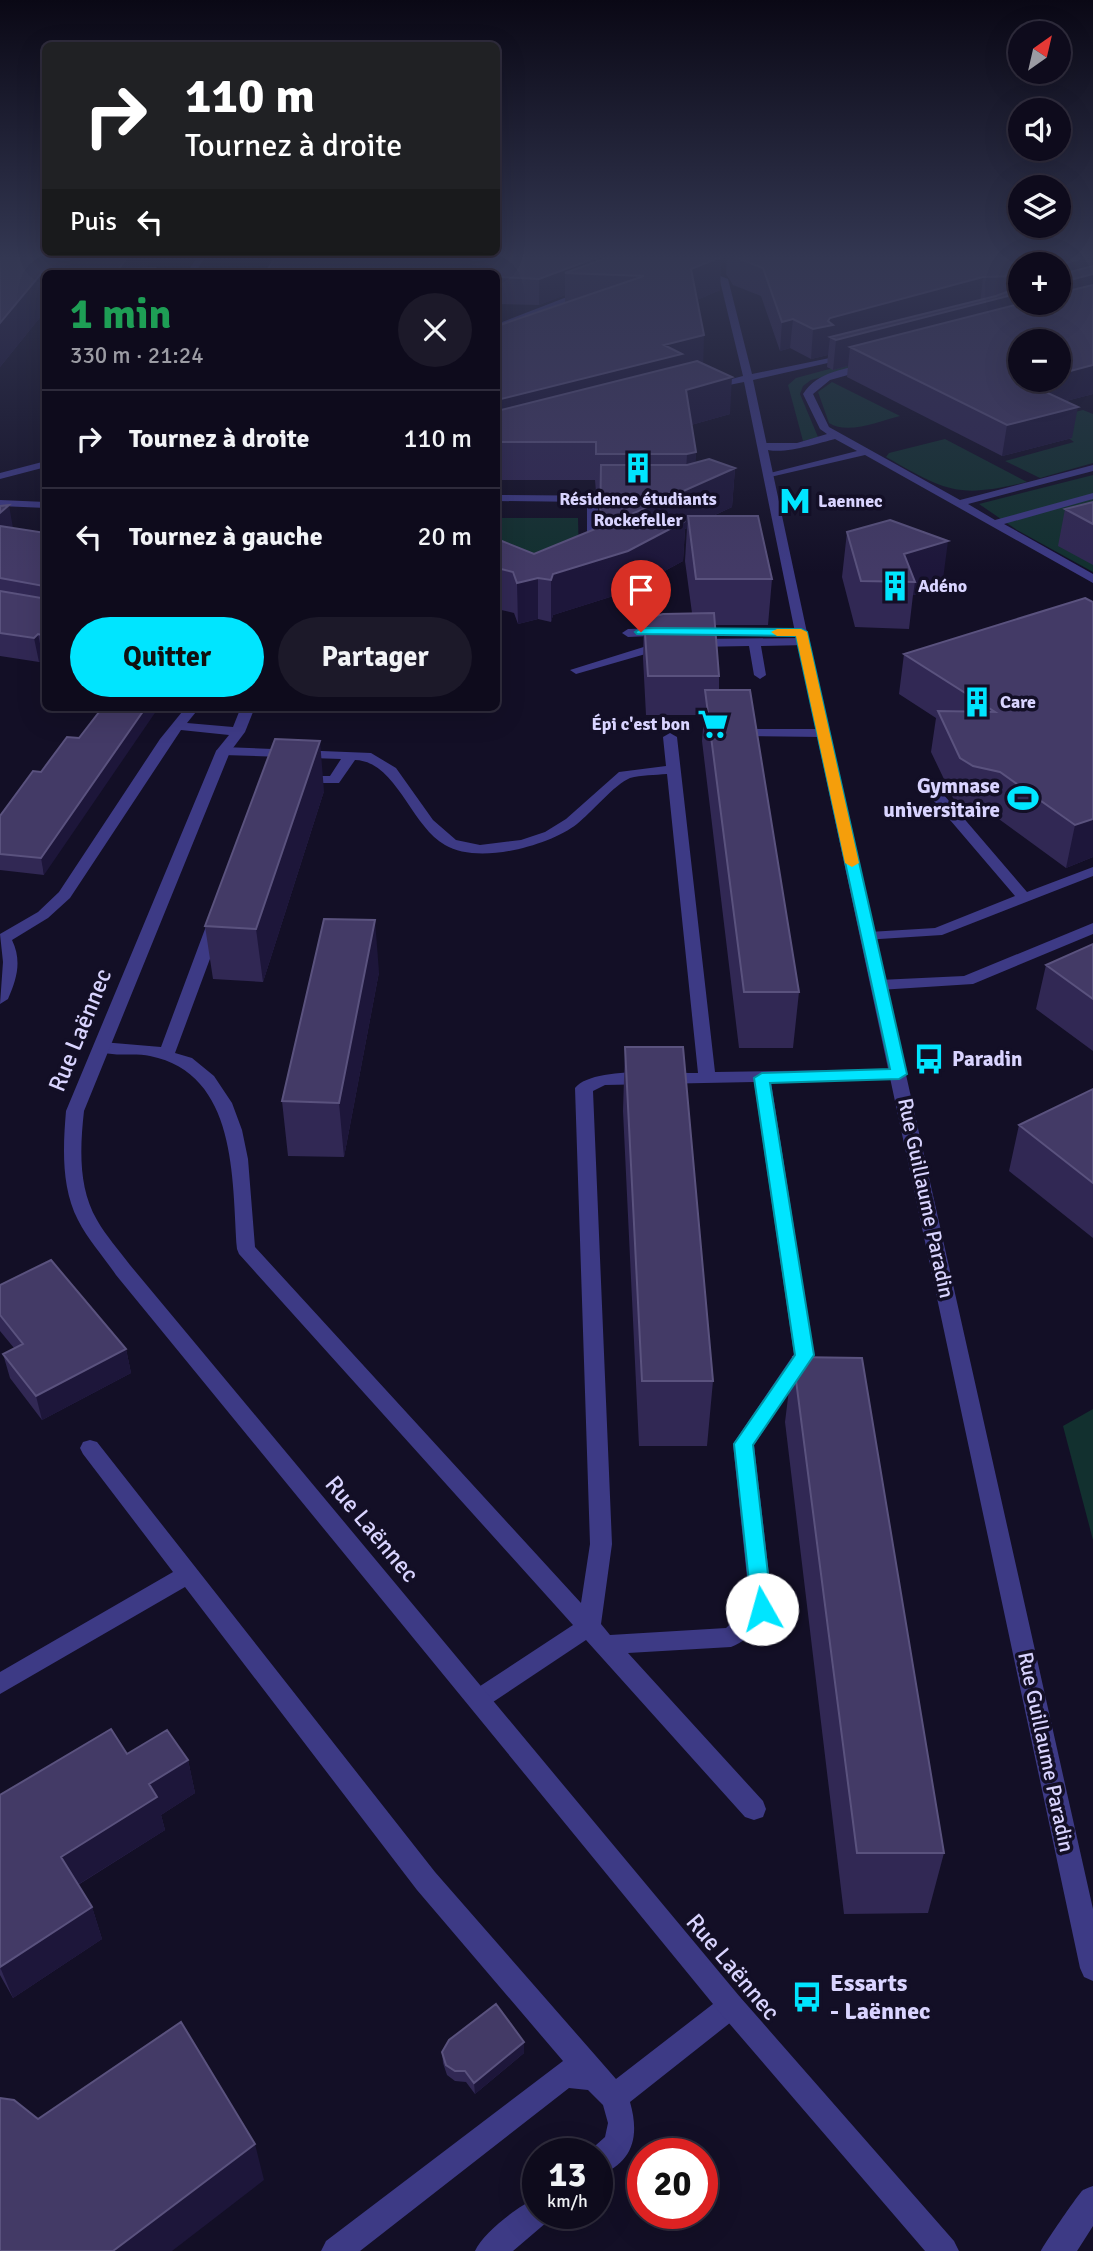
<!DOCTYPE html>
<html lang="fr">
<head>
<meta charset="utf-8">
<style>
	:root { --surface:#0e0b1c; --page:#1c1929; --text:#f1f3f6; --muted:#9b9ba3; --line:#2e2b3b; --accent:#00e5ff }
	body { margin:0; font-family:Signika,sans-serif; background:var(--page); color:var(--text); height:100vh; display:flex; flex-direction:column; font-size:26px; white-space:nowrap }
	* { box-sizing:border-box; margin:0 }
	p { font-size:23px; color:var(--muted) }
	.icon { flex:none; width:38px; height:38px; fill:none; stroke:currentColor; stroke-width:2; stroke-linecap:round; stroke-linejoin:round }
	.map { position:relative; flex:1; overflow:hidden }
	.sheet { position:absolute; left:42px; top:270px; width:458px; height:441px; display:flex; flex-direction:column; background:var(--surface); border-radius:10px; box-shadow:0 7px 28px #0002,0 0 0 2px var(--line) }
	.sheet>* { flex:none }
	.banner { position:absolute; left:42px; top:42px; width:458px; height:214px; border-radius:10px; box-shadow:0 7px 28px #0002,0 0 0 2px var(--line); background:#202124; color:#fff; overflow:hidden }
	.needle { width:46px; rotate:34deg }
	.fabs { position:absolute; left:1008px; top:21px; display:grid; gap:14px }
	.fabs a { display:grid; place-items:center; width:63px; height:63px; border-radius:50%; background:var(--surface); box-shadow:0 7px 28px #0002,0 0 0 2px var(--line); font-size:35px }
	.speed { position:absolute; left:522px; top:2138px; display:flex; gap:14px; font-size:35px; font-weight:700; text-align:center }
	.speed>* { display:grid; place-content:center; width:91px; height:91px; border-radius:50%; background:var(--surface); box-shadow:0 7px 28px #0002,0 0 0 2px var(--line); line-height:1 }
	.speed small { font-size:18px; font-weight:400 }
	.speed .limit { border:10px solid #d22; background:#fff; color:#111 }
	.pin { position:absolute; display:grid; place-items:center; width:60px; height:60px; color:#fff; margin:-72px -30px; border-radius:50% 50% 50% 0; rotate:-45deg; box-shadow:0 0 7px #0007 }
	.pin .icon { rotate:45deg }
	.me { position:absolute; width:77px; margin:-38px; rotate:353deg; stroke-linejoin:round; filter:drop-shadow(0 0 5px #0008) }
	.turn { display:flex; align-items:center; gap:24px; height:147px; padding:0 28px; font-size:32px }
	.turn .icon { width:91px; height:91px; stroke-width:2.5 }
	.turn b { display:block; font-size:49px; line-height:60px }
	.then { display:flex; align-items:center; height:66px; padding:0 28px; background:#0003; gap:14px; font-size:26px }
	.round { display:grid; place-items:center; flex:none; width:74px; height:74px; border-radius:37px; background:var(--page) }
	.head { display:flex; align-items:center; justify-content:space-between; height:119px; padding:0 28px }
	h1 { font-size:42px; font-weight:700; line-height:52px; color:#1e9e55 }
	.primary-button { display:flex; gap:14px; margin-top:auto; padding:14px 28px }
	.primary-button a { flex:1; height:80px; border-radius:42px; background:var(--accent); color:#111; font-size:28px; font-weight:700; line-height:80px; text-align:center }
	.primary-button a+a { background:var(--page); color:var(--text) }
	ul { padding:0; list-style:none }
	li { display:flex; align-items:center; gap:21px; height:98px; padding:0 28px; border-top:2px solid var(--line) }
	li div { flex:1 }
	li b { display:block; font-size:26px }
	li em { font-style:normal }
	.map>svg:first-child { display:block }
	.green { fill:#12302f }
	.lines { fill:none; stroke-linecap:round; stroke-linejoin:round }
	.service { fill:#3d3a85; fill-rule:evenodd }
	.pedestrian { fill:#3d3a85; fill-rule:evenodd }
	.minor { fill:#3d3a85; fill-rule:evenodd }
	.tertiary { fill:#3d3a85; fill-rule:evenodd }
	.wall { fill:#312854; fill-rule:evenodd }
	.shaded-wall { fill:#1d163a }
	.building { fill:#433a66; stroke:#5a527e; stroke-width:2 }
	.route { fill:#00e5ff; stroke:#0095a6; stroke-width:2 }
	.slow { fill:#f59e0b }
	.labels { text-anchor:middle; stroke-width:7; stroke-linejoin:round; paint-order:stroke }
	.far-poi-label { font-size:18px; font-weight:bold; fill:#d9d4ff; stroke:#130f26; text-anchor:start }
	.poi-label { font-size:21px; font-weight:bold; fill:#d9d4ff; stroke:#130f26; text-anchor:end }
	.street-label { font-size:21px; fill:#d9d4ff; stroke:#130f26 }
	.near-street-label { font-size:24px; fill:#d9d4ff; stroke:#130f26 }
	.near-poi-label { font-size:24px; font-weight:bold; fill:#d9d4ff; stroke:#130f26; text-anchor:start }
</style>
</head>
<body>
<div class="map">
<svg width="1093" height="2251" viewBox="0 0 1093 2251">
	<rect width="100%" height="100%" fill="#130f26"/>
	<path class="green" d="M1093,298V303L811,380L803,386L800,394L818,437L803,441L788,385L796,378Z
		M832,382L900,416C880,421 848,435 829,423L818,392Z
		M1083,410L1093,414V463L1040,478L1005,461L1074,442L1043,420Z
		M945,439L1027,482C957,499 946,491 886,457L889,453Z
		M1093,475V572L1017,530L979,504Z
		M497,518H578L579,558H497Z
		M1093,1409V1540L1063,1426Z"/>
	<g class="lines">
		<path class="service" d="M870,363L873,364V368L830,380L813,394L829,427L960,500L1093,465V471L968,504L995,520L1093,493V499L1004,524L1093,574V583L865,455L766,478V474L857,451L835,439C815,444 775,458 758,446L763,443H797L827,434L820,429L803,394C818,371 845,369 870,363Z
			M666,628L670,629V635L628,637L622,633L628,629Z
			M803,638L809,642L807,645L761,646L766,675L760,679L754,675L749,646L694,647L688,643L694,639Z
			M666,640L672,644L670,647L576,674L570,670Z
			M745,729H823L830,733L823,737L740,736V730Z
			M670,733L677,737L715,1072L899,1069L907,1074L899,1079L771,1082L814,1355L754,1445L773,1609C766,1623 746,1642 731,1647L628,1653L763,1801L766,1809L763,1817L754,1820L745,1817L586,1640L487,1706L479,1709L471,1706L467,1699L471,1692L573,1625L239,1254L237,1249C232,1179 238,1074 150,1056C135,1052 104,1059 94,1047L102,1042L161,1047L208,921L211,918H221L224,921L175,1053L192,1058L214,1076L232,1103L242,1130L248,1159L255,1247L581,1603L590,1544L575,1088C592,1066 670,1073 698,1073L667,774C655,775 641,775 630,778C615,784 591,813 577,824C549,846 478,865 445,845C411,826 396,761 355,760L339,783H301L296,782V776H330L341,759L223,755L216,751L223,747L371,753L396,768L433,820L456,840L480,845L521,840L545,832L566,819L619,772L666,766L663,737ZM754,1082L794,1354L733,1444L750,1606L726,1628L610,1635L601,1624L612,1544L593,1091L605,1085Z
			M926,779L931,780L1027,892L1093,867V876L942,935L864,940L861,937L869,932L935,928L1015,896L921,786V780Z
			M1093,923V934L973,984L879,990L871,985L879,980L964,976Z
			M90,1440L97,1442L435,1872L616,2079L722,1997L731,1993L740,1997L744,2006L740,2015L630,2102C640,2137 633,2163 597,2176V2154H586L605,2137L608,2123L603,2105L588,2090L569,2088L360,2251H321L326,2241L563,2061L417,1890L185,1587L0,1694V1672L173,1572L83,1454L80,1448L83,1442Z
			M537,2198V2214H551L547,2222L513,2251H475C483,2233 519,2205 537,2198Z"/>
		<path class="pedestrian" d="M497,495L625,496L630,499L625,502H598L599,551L593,554L587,551V502L497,501Z"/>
		<path class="minor" d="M197,257H205L195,273H187Z
			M698,267L728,279L752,374L849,354L854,357L753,380L809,642L1093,1909V1981L1084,1977L1080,1968L797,642L744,382L709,389L704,386L743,376L720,281L695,272Z
			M0,500L46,502V508L0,506Z
			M186,707H200L187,723L233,727L241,707H255L245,732L230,752L84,1111C80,1147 78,1188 97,1220C106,1236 119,1250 130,1265L740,1997L954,2241L959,2251H925L722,2015L116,1275C104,1257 88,1240 78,1220C61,1187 63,1147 66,1111L216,751L229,735L181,730L70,898L48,918L12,940C22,961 17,978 8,999L0,1004L3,962L0,934L38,912L59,892L160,739Z
			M1093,2186V2226L1079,2248L1077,2251H1041C1043,2246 1079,2193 1083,2190C1083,2190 1092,2186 1093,2186Z"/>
		<path class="tertiary" d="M585,290L589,293L588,295L497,330V324Z
			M46,461V467L0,479V473Z"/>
	</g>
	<path class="wall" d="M0,257H153L146,268H155V273H46V310L0,367Z
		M721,257L720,290L697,300L703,363L730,414L691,425L696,452L695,463L735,468L732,507L713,516L772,579L768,625H715L719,676V690L799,992L793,1048H739L702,741L704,715H646L643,658L644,619L692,613L685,561L687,528L685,529L683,561L626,592L553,615L551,622L538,619L518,624L514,613L497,609V539L534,554L600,527L601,492H596L595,480H497V326L565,303V295L539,305L497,304V273Z
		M727,257H1093V394L1066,401L1072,438L1002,456L847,377L848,366L833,370L827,367L828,355L811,359L790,348L780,351L761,296L733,285L726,274ZM1020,264H1059L1020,303Z
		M1093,502V565L1058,546L1065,509Z
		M0,506L13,528L46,533V659L43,658L39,662L0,656Z
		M847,532L942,587L913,595L909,629L855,627L842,577Z
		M1093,602V857L1066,868L992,814L967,808L954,800L931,752L936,718L899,694L904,654Z
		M310,707H371V712L311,710Z
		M33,771L44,875L0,870V816Z
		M324,791L263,982L213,979L205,926Z
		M1093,944V1051L1036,1009L1046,965Z
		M379,972L344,1157L288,1156L282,1101Z
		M625,1047L713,1381L707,1446H639L623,1111Z
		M1093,1089V1238L1009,1171L1019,1125Z
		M0,1285L126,1349L131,1373L42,1420L10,1378L3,1354L14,1348L0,1331Z
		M793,1357L944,1853L928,1913L844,1914L785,1422Z
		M127,1754L188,1760L195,1793L161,1815L165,1830L78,1885L92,1907L102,1939L13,1998L0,1975V1795Z
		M524,2042V2053L475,2094L466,2082L455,2081L447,2075L443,2063L442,2052Z"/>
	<path class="shaded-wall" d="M127,257H153L143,273L119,269Z
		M569,257H631L565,273V295L539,305V279Z
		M721,257L720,290L690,303L691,269Z
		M1064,257H1093V301L850,347L848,366L833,370L836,340L830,337L828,355L811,359L813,329L828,321L830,318L983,277L980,304L1011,295L1014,277L1020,276V303H1059V281L1062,264Z
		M44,270L46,280V310L0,367V323Z
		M793,319L790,348L780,351L782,322Z
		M704,335L703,371L497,437V400L664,345Z
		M1093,365V394L1019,413L1024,382L1034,380H1059V374Z
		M732,377L730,414L684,427L686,390Z
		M1078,407L1072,438L1002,456L1007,425Z
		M696,452L694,486L735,468L732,507L689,527L688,516L687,528L685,529L683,561L626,592L553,615L551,622V580L553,574L616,521L685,490L687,454Z
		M9,505L13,528L0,539V513Z
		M948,541L942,587L913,595L915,582L904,554Z
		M538,578V619L518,624L517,583Z
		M38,634L43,658L39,662L34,638Z
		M146,707H159L44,875L41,858Z
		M320,741L324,791L263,982L256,929Z
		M1093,819V857L1066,868L1075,825Z
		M375,920L379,972L344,1157L339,1103Z
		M126,1349L131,1373L42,1420L36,1396Z
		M188,1760L195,1793L161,1815L165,1830L71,1889L61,1857L149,1784Z
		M92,1907L102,1939L13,1998L0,1967Z
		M524,2042V2053L475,2094L474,2083Z
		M255,2144L264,2180L172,2251H113Z"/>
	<path class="building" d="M0,257H127L119,269L155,268L152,273H115L116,271L44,270L0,323Z
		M276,257H598L539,279L497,277V273H265Z
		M609,257H721L691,269L704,335L664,345L682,354L497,400V326L644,276L565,273Z
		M735,257H1081L1084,258L1062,264V274L1093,266V274L1059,283V264H1020V276L983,277L830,318L828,321L833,325L813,329L793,319L782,322L763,268Z
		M1093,285V365L1059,374V341H1020V380H1034L1024,382L1078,407L1007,425L850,347L1023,303H1059V293Z
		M1020,287V293L836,340L830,337L996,296Z
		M697,361L732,377L686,390L696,452L687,454H596V442H497V411Z
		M709,459L735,468L616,521H685L628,551L553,574L551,580L538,578L517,583L513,572L497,568V539L534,554L600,527L601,465H687Z
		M1093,502V524L1065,509Z
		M9,505L0,513V506Z
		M688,516H758L772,579H696Z
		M890,520L948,541L904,554L915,582L861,581L847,532Z
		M0,526L46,533V636L38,634L34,638L0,633V591L41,598L44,596V586L0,578Z
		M1085,598L1093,602V819L1075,825L1000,772L973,766L960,758L938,711L995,712L904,654Z
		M714,613L719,676H648L644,619L663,614Z
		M705,690H750L799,992H744Z
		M103,707H146L41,858L0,854V816L33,771L41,772L67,737L79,738Z
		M275,739L320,741L256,929L205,926Z
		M324,919L375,920L339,1103L282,1101Z
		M1093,944V999L1046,965Z
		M625,1047H683L713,1381H642Z
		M1093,1089V1183L1019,1125Z
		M51,1260L126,1349L36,1396L3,1354L23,1344L0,1315V1285Z
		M793,1357L862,1358L944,1853H857Z
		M111,1729L127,1754L167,1730L188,1760L149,1784L157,1797L61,1857L92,1907L0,1967V1795Z
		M496,2004L524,2042L474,2083L465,2071H455L446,2065L442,2052L449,2040Z
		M181,2022L255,2144L113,2251H0V2098L14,2100L38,2119Z"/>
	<linearGradient id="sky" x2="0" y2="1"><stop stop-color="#0a0815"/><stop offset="0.45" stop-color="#333752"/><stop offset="1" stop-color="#333752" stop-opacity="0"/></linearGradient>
	<rect width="1093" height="572" fill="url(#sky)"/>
	<path class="route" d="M641,628L801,629L807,632L907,1074L899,1079L770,1083L814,1355L753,1445L772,1609L769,1615L762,1617L755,1615L752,1609L734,1444L795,1355L754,1078L762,1073L890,1069L796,636L637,634L635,632Z"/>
	<path class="slow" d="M801,629L807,632L859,863L852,867L845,863L796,636H777L771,632L777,629Z"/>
	<defs>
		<g id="building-bare" transform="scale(2.415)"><path d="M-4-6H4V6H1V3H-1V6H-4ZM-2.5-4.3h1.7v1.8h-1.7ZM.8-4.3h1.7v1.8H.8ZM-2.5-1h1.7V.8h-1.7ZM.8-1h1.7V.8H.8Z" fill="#00e5ff" stroke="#130f26" stroke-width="2.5" paint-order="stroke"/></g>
		<g id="metro-bare" transform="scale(2.415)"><path d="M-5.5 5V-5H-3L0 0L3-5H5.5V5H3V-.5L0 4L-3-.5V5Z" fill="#00e5ff" stroke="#130f26" stroke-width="2.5" paint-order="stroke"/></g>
		<g id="supermarket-bare" transform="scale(2.415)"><path d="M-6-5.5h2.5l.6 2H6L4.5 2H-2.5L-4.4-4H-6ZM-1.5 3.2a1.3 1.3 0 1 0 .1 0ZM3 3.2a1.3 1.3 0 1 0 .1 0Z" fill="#00e5ff" stroke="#130f26" stroke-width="2.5" paint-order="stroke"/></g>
		<g id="stadium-bare" transform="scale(2.415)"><path d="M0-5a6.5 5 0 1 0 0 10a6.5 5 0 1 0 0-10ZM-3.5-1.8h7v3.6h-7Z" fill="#00e5ff" stroke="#130f26" stroke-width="2.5" paint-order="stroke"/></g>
		<g id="bus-bare" transform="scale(2.415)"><path d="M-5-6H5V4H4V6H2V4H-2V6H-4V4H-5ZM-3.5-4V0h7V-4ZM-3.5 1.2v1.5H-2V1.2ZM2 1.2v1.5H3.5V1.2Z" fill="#00e5ff" stroke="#130f26" stroke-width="2.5" paint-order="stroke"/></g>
	</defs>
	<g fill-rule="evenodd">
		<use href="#building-bare" x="638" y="468"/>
		<use href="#metro-bare" x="795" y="501"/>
		<use href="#building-bare" x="895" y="586"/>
		<use href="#building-bare" x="977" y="702"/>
		<use href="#supermarket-bare" x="713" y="724"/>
		<use href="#stadium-bare" x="1023" y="798"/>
		<use href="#bus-bare" x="929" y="1059"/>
		<use href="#bus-bare" x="807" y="1997"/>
	</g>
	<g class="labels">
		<g class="far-poi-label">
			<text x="638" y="505" text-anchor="middle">Résidence étudiants<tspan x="638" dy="21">Rockefeller</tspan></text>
			<text x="818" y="507">Laennec</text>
			<text x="918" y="592">Adéno</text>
			<text x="1000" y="708">Care</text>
			<text x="690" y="730" text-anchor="end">Épi c'est bon</text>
		</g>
		<g class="poi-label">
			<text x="1000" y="793">Gymnase<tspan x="1000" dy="24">universitaire</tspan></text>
			<text x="952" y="1066" text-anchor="start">Paradin</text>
		</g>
		<g class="street-label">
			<text transform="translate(926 1198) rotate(78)" y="7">Rue Guillaume Paradin</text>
			<text transform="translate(1046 1752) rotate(78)" y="7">Rue Guillaume Paradin</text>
		</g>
		<g class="near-street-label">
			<text transform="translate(80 1030) rotate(-68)" y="8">Rue Laënnec</text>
			<text transform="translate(372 1529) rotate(50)" y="8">Rue Laënnec</text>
			<text transform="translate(733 1967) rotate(50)" y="8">Rue Laënnec</text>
		</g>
		<g class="near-poi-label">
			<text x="830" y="1991">Essarts<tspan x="830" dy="28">- Laënnec</tspan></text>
		</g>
	</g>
</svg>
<div class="fabs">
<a><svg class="needle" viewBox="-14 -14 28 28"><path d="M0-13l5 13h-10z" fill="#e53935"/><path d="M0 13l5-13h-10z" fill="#9b9ba3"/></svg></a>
<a><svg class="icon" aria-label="sound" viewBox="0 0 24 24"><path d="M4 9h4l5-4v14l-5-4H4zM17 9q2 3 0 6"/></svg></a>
<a><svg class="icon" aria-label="layers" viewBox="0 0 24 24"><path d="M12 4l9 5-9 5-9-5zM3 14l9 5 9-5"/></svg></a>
<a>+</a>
<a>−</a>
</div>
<div class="speed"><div>13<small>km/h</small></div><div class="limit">20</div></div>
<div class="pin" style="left:641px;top:632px;background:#d93025"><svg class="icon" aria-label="arrive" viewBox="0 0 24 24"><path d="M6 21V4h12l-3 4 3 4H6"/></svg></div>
<svg class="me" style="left:762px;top:1609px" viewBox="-20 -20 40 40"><circle r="19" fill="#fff"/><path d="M0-13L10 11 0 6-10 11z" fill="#00e5ff"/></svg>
<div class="banner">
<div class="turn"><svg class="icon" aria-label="right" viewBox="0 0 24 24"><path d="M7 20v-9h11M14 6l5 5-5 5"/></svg><div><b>110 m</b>Tournez à droite</div></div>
<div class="then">Puis<svg class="icon" aria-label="left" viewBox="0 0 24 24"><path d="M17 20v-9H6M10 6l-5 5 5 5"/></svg></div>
</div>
<section class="sheet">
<div class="head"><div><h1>1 min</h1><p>330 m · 21:24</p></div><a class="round"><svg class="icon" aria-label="close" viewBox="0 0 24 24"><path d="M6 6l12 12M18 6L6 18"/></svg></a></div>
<ul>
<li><svg class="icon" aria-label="right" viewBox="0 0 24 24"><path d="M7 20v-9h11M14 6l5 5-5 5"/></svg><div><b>Tournez à droite</b></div><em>110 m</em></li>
<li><svg class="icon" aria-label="left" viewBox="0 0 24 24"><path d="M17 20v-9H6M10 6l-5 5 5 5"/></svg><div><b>Tournez à gauche</b></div><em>20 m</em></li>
</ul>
<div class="primary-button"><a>Quitter</a><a>Partager</a></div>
</section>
</div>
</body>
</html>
